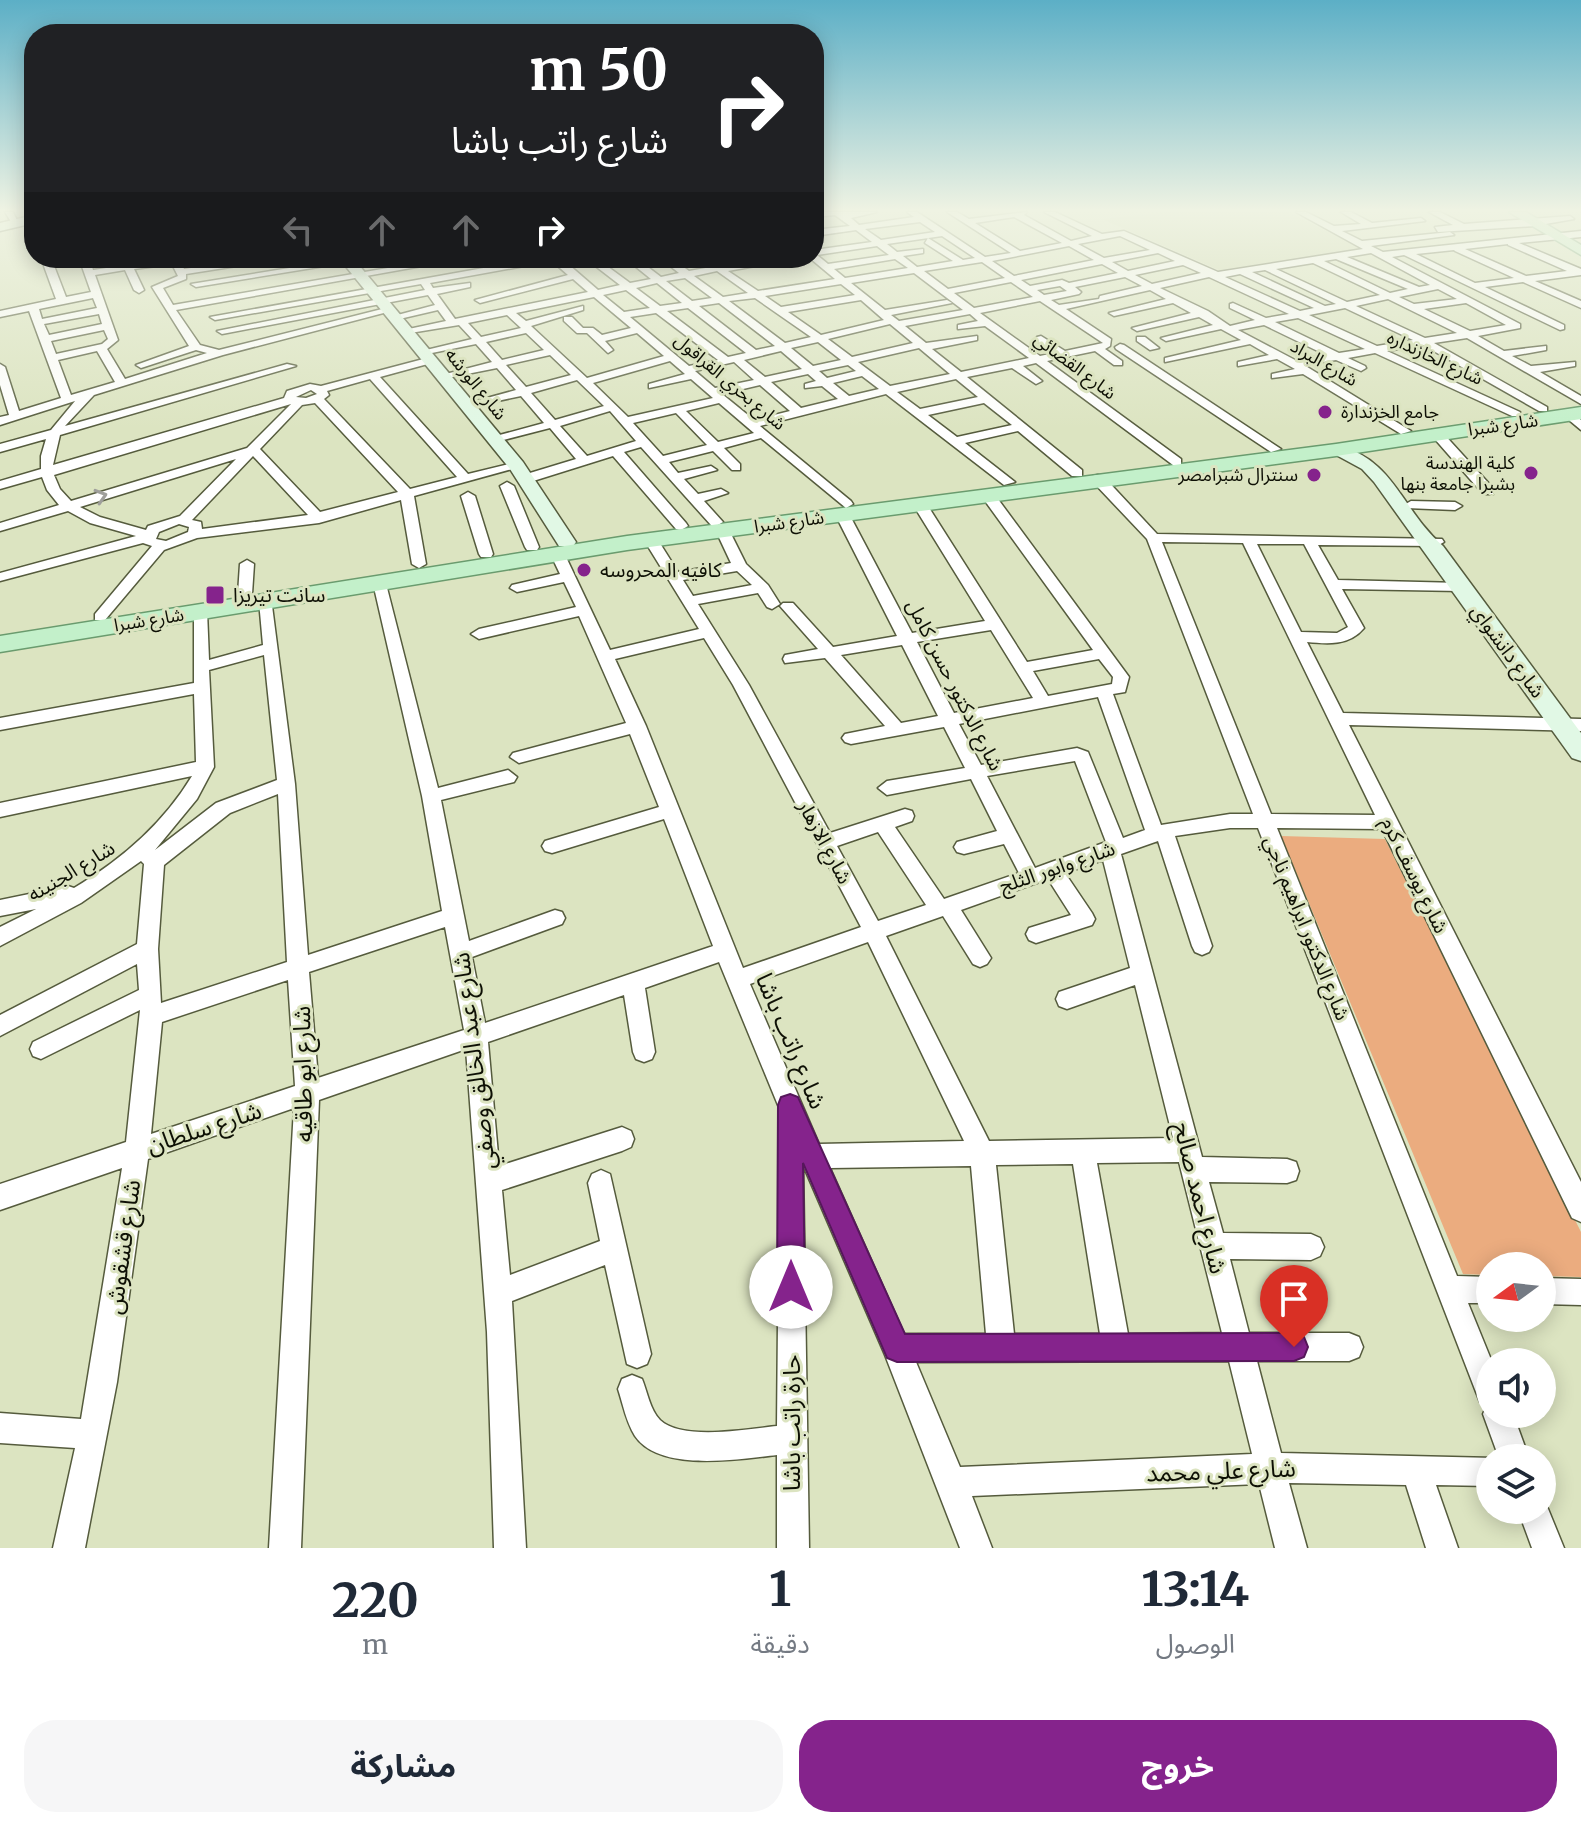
<!DOCTYPE html>
<html lang="ar">
<head>
<meta charset="utf-8">
<style>
	:root { --surface:#fff; --page:#f6f6f7; --text:#1f2937; --muted:#747a83; --accent:#85238c }
	body { margin:0; font-family:Merriweather,"Noto Sans Arabic",serif; background:var(--page); color:var(--text); direction:rtl; height:100vh; display:flex; flex-direction:column; font-size:30px; white-space:nowrap }
	* { box-sizing:border-box; margin:0 }
	p { font-size:26px; color:var(--muted) }
	.icon { flex:none; width:44px; height:44px; fill:none; stroke:currentColor; stroke-width:2; stroke-linecap:round; stroke-linejoin:round }
	.map { position:relative; height:1548px; overflow:hidden; direction:ltr }
	.sheet { display:flex; flex-direction:column; background:var(--surface); flex:1 }
	.sheet>* { flex:none }
	.top-card { position:absolute; left:24px; top:24px; width:800px; height:244px; border-radius:32px; box-shadow:0 4px 20px #0003; direction:rtl; background:#202124; color:#fff; overflow:hidden }
	.needle { width:52px; rotate:255deg }
	.fabs { position:absolute; left:1476px; top:1252px; display:grid; gap:16px }
	.fabs a { display:grid; place-items:center; width:80px; height:80px; border-radius:50%; background:var(--surface); box-shadow:0 4px 20px #0003; font-size:40px }
	.pin { position:absolute; display:grid; place-items:center; width:68px; height:68px; color:#fff; margin:-82px -34px; border-radius:50% 50% 50% 0; rotate:-45deg; box-shadow:0 0 8px #0007 }
	.pin .icon { rotate:45deg }
	.me { position:absolute; width:88px; margin:-44px; rotate:0deg; stroke-linejoin:round; filter:drop-shadow(0 0 6px #0008) }
	.turn { display:flex; align-items:center; gap:28px; height:168px; padding:0 24px; font-size:36px }
	.turn .icon { width:104px; height:104px; stroke-width:2.5 }
	.turn b { display:block; font-size:56px; line-height:68px }
	.lanes { display:flex; align-items:center; height:76px; padding:0 24px; background:#0003; justify-content:center; gap:40px; direction:ltr }
	.lanes .off { opacity:.35 }
	.eta { display:flex; justify-content:space-evenly; align-items:center; height:136px; text-align:center }
	.eta b { font-size:48px; font-weight:700; line-height:56px }
	.primary-button { display:flex; gap:16px; margin-top:auto; padding:16px 24px }
	.primary-button a { flex:1; height:92px; border-radius:32px; background:var(--accent); color:#fff; font-size:32px; font-weight:700; line-height:92px; text-align:center }
	.primary-button a+a { background:var(--page); color:var(--text) }
	.map>svg:first-child { display:block }
	.built { fill:#d0d9b0 }
	.green { fill:#ebac7f }
	.lines { fill:none; stroke-linecap:round; stroke-linejoin:round }
	.street-casing { stroke:#555b3d; stroke-width:3 }
	.secondary-casing { stroke:#555b3d; stroke-width:3 }
	.primary-casing { stroke:#6a9b6e; stroke-width:3 }
	.street { fill:#fff; fill-rule:evenodd }
	.secondary { fill:#e1f8e5; fill-rule:evenodd }
	.primary { fill:#c3f0ca; fill-rule:evenodd }
	.oneway { stroke:#9f9f9b }
	.route { fill:#85238c; stroke:#56175b; stroke-width:2 }
	.poi-dot { fill:#85238c; stroke:#dce4c1; stroke-width:3 }
	.labels { text-anchor:middle; stroke-width:6; stroke-linejoin:round; paint-order:stroke }
	.far-street-label { font-size:18px; fill:#0e1005; stroke:#dce4c1 }
	.far-poi-label { font-size:18px; fill:#0e1005; stroke:#dce4c1; text-anchor:end }
	.poi-label { font-size:20px; fill:#0e1005; stroke:#dce4c1; text-anchor:start }
	.street-label { font-size:20px; fill:#0e1005; stroke:#dce4c1 }
	.near-street-label { font-size:24px; fill:#0e1005; stroke:#dce4c1 }
</style>
</head>
<body>
<div class="map">
<svg width="1581" height="1548" viewBox="0 0 1581 1548">
	<rect width="100%" height="100%" fill="#dce4c1"/>
	<path class="built" d="M1170,212H1288L1363,249L1219,270L1102,219Z"/>
	<path class="green" d="M1281,836L1385,839L1581,1232V1277L1542,1276V1266H1490V1275L1463,1274Z"/>
	<g class="lines">
		<g class="street-casing">
			<path id="street" d="M5,212H13L19,225H13Z
				M817,212H877L851,218L859,225L914,217L907,212H917L985,257L1011,253L947,212H957L969,219L1027,212L1024,215L1071,241L1092,236L1044,212H1055L1102,234L1124,231L1218,272L1363,249L1296,212H1306L1334,226L1361,224L1341,212H1351L1372,223L1421,218L1425,221L1342,231L1362,241L1450,232L1454,235L1371,246L1383,252L1581,231V237L1519,243L1581,269V275L1535,281L1581,301V308L1523,282L1485,287L1564,325V329L1560,330L1404,255L1392,257L1520,324V328L1478,336L1504,351L1546,346V350L1512,356L1531,366L1575,362V366L1540,372L1581,396V404L1467,338L1434,343L1547,407V411H1539L1423,345L1387,351L1520,412V416H1512L1375,353L1348,358L1365,366L1366,368L1361,371L1336,360L1304,365L1411,431L1401,434L1303,374L1272,378V374L1295,369L1277,359L1238,366V362L1269,355L1250,344L1165,362V358L1241,340L1221,329L1166,341L1161,338L1213,325L1199,317L1137,331L1132,328L1191,313L1173,303L1114,316L1109,313L1166,299L1150,290L1066,309L1111,339L1110,346L1105,349L1122,361V365H1114L1095,351L1047,361L1181,459V465H1173L1036,363L1023,366L1042,381L1036,384L1012,368L967,377L1082,470V476H1072L1018,431L965,443L1015,482L1004,485L886,394L760,426L851,501L853,504L846,508L761,438L724,448L740,464V470H732L713,451L669,462L678,473L711,466L717,470L684,479L698,494L721,489L728,493L704,501L723,522L716,526L711,525L641,447L624,452L686,523L688,526L681,530L676,529L613,456L530,482H520V476L576,459L550,428L492,443V437L544,423L521,396L465,408V404L516,390L497,368L442,379V375L492,362L476,344L422,355V351L472,339L459,325L404,334V330L446,321L438,310L395,320L390,317L435,305L428,295L222,334L217,331L425,290L421,284L215,320L210,317L540,258H561L598,290L620,285L585,258H596L630,283L651,279L625,258H636L661,277L679,273L660,258H671L689,271L711,267L699,258H710L722,266L777,258H801L728,271L758,291L835,279L811,259L814,258V250L872,242L856,230L814,236V230L850,226L835,215L814,217V213ZM1014,217L1062,243L1020,251L975,223ZM920,222L935,232L881,240L865,229ZM942,236L975,258L963,260L928,238L925,243L953,261L917,267L903,256L923,253V249L897,252L887,244ZM1120,236L1150,250L1104,258L1078,244ZM1508,244V245L1567,271L1526,276L1465,249ZM877,246L889,255L828,264L817,255ZM1069,246L1094,260L1014,276L992,261ZM1454,250L1455,251L1514,278L1475,283L1416,254ZM1158,253L1175,261L1128,271L1112,262ZM1371,253L1430,285L1419,287L1347,257ZM895,259L908,268L845,278L834,269ZM1336,259L1408,289L1390,293L1324,261ZM552,261L568,275L475,300L480,303L573,279L588,292L455,319L437,294L470,287V283L433,288L430,283ZM982,262L1005,278L948,289L924,271ZM1313,263L1380,295L1347,302L1276,269ZM1102,264L1118,273L1069,283L1062,280L1030,286L1021,280ZM1183,265L1201,273L1152,284L1135,275ZM1265,270L1336,304L1325,306L1252,272ZM717,271L748,293L723,297L694,276ZM914,273L963,310L899,321L891,315L952,303L947,300L885,310L851,283ZM1240,274L1314,308L1300,311L1225,277ZM1125,277L1142,286L1100,296L1099,299L1059,305L1051,300L1079,294L1081,292L1075,287ZM1209,277L1289,314L1266,318L1233,303L1230,304V308L1255,320L1230,326L1208,311L1160,288ZM685,278L712,298L692,301L666,281ZM1011,282L1033,297L974,308L954,293ZM657,283L682,303L660,306L636,288ZM841,284L855,295L781,307L765,296ZM1060,286L1067,291L1044,295L1037,290ZM1438,289L1457,299L1414,304L1399,297ZM626,290L650,308L624,312L603,295ZM594,297L631,328L602,335L593,328H583L572,317H564V321L577,333H587L608,353L613,350L605,341L637,333L664,356L587,378L531,326L583,310V306L526,321L516,313ZM755,298L811,337L785,343L729,301ZM1388,299L1457,333L1425,338L1356,306ZM861,300L884,320L821,335L788,312ZM1040,301L1103,343L1065,351L1041,336L1037,337V341L1054,353L1040,356L980,313ZM719,303L775,346L756,350L699,306ZM1466,303L1506,325L1470,331L1424,309ZM688,308L746,353L728,357L667,311ZM1345,308L1413,340L1377,346L1309,315ZM656,313L718,360L689,366L630,317ZM970,314L978,321L958,325V329L985,326L1029,358L961,372L932,349L977,340V336L926,343L905,326ZM507,315L521,328L481,337L468,323ZM1298,318L1365,349L1339,353L1275,322ZM890,324L913,343L852,357L828,339ZM1264,325L1326,355L1295,360L1238,330ZM526,333L544,350L502,360L486,342ZM818,342L841,360L813,366L791,348ZM919,348L950,374L890,386L858,362ZM781,351L802,369L765,377L744,360ZM550,355L571,375L526,387L506,365ZM670,361L685,374L649,384V388L691,379L713,398L628,417L593,383ZM734,362L754,380L715,388L695,371ZM848,365L856,371L827,378L819,371ZM808,374L816,381L805,384V388L822,386L838,399L801,408L771,382ZM862,376L879,389L849,396L833,383ZM956,379L978,397L920,409L897,392ZM577,380L604,406L555,420L531,393ZM760,385L790,411L754,420L722,394ZM719,403L754,433L718,442L686,411ZM984,403L1012,425L957,437L928,415ZM610,411L636,441L587,456L560,426ZM676,413L707,445L663,456L633,423Z
				M1429,212H1440L1464,224L1570,216L1574,219L1534,226L1438,232L1435,227L1453,225Z
				M41,258H51L66,297L91,292L79,258H89L93,270L172,258H197L181,262L184,269L262,258H287L186,274V279L163,288L173,305L446,258H467L176,310L200,345L219,350L390,307L395,310L223,355L94,395L65,426L287,364L296,366L60,435L53,465L284,398L287,391L310,384L321,386L431,357L435,358V362L380,377L468,474L517,462L523,466L414,496L426,564L419,568L412,564L401,500L319,523L197,538L164,550L105,620H95V614L152,546L143,543L0,581V573L136,536L90,523L68,511L0,531V523L59,505L47,490L42,477L0,489V481L41,469V456L46,439L0,452V444L51,430L75,401L0,425V417L9,415L0,385V364L5,367L19,411L61,398L29,311L0,317V311L56,299ZM172,264L178,276L152,287L189,346L136,365L141,368L196,350L207,353L125,379L107,349L118,340L95,275L125,270L134,290L139,293L144,290L134,269ZM93,298L97,308L42,319L39,309ZM99,314L102,324L49,335L44,324ZM104,330L108,339L102,344L56,354L51,341ZM97,351L115,382L71,395L58,360ZM370,379L457,477L410,489L324,399L329,395L327,391ZM311,390L317,394L306,398L296,397ZM315,403L398,492L320,512L260,449L302,405ZM291,404L247,448L71,501L60,489L54,475ZM253,456L308,515L202,529L201,522L192,520ZM236,459L180,516L148,526L146,530L100,517L80,507ZM179,524L189,527L188,532L166,541L156,539L159,532Z
				M351,258H374L196,287L191,284Z
				M1137,337H1145L1159,348L1150,350L1137,341Z
				M1120,344L1124,345L1281,449L1271,452L1116,349L1115,347Z
				M1569,411L1581,420V430L1563,415Z
				M1433,431H1441L1493,488V494H1483L1433,437Z
				M1098,475L1103,476L1157,534L1442,539L1444,542L1437,546L1318,545L1338,580L1461,583L1468,587L1461,591L1342,589L1364,628C1349,646 1328,644 1307,642L1343,713L1581,719V731L1349,725L1581,1182V1222L1572,1218L1382,829L1277,828L1457,1276L1490,1277V1303H1468L1492,1362H1490V1414H1513L1529,1458H1499L1483,1414L1487,1405L1480,1402L1476,1392L1258,828H1230L1175,836L1212,946L1209,952L1202,955L1195,952L1192,946L1158,841L1121,854L1202,1157L1287,1159L1296,1162L1299,1171L1296,1180L1287,1183L1209,1182L1223,1233L1311,1234L1320,1238L1324,1247L1320,1256L1311,1260L1230,1259L1249,1333H1349L1359,1337L1363,1347L1359,1357L1349,1361H1257L1281,1453L1495,1458H1490V1486L1436,1485L1458,1548H1426L1406,1485L1289,1483L1307,1548H1275L1259,1484L972,1496L992,1548H960L885,1355L803,1165L809,1548H777V1455C740,1459 660,1473 635,1436C626,1422 623,1404 618,1389L622,1379L632,1375L642,1379C647,1391 650,1410 660,1420C682,1441 748,1429 777,1426L780,1110L719,962L645,988L655,1052L652,1059L644,1062L636,1059L633,1052L624,995L488,1042L499,1166L622,1127L631,1131L634,1139L631,1147L622,1151L502,1190L510,1275L600,1241L588,1183L592,1174L601,1170L610,1174L651,1354L647,1364L637,1368L627,1364L605,1265L512,1301L526,1548H494L487,1332L466,1049L319,1100L301,1548H269L294,1108L148,1159L117,1382L85,1548H53L75,1448L0,1443V1413L81,1419L122,1168L0,1210V1184L126,1142L140,1010L41,1059L33,1056L30,1049L33,1042L139,990L137,964L0,1036V1015L137,944L144,864L141,861L81,903L0,946V927L36,909L0,916V900L68,886L74,888C121,860 163,824 192,776L0,817V803L196,762L194,694L0,730V718L194,683V608L199,606L207,611L209,660L263,645L259,601L261,598H271L295,784L308,955L442,911L422,796L373,583L375,580H385L438,788L508,770L517,777L514,782L441,800L469,941L555,910L562,912L565,918L562,924L472,957L485,1023L713,946L664,819L552,853L545,851L542,846L545,841L659,807L630,734L519,763L510,757L513,753L626,723L579,616L479,639L471,634L479,629L576,607L564,582L517,592L510,588L512,585L560,574L551,555L553,552H563L565,555L610,650L699,629L644,540L646,537H656L678,572L731,563L716,531L718,528H728L746,564L768,585L780,604L772,609L767,607L758,593L698,604L749,685L830,833L905,809L912,811L914,816L912,821L895,827L944,899L1019,873L1004,844L964,854L957,852L954,847L957,842L997,831L971,779L887,795L878,788L887,781L965,768L944,727L851,744L845,742L842,738L845,734L885,726L825,658L785,663L783,659L785,655L818,649L780,606L783,603H793L833,647L897,636L835,514L842,510L849,514L912,633L985,621L912,503L919,499L926,503L1027,662L1093,650L980,494L992,491L1129,677L1125,692L1113,694L1161,825L1230,814H1253L1147,539L1093,482V476ZM1162,542L1243,543L1375,815L1271,814ZM1257,544H1304L1348,627L1337,633L1301,632ZM737,571L752,585L693,596L683,580ZM991,630L1033,698L954,713L917,642ZM704,638L733,685L861,927L743,968L646,726L615,659ZM902,645L938,716L901,723L841,655ZM264,655L277,780L216,803L155,850L197,799L214,767L209,670ZM1099,659L1113,677L1112,684L1048,696L1033,671ZM1098,697L1145,830L1123,838L1088,752L1077,748L981,765L959,724ZM1075,761L1106,842L1035,868L987,776ZM278,794L287,962L161,1003L158,949L164,865L230,813ZM878,832L926,905L878,921L837,846ZM1103,860L1130,968L1059,992L1056,999L1059,1006L1067,1009L1135,985L1173,1138L989,1141L886,936L943,916L973,964L980,967L987,964L991,958L961,910L1048,879L1071,915L1029,928L1026,934L1029,940L1036,943L1092,925L1095,919L1092,913L1065,873ZM445,927L464,1030L318,1078L309,972ZM868,942L964,1141L819,1144L750,984ZM288,980L295,1086L151,1134L162,1022ZM1179,1162L1222,1333L1128,1334L1097,1163ZM1073,1164L1100,1334H1014L996,1165ZM971,1166L986,1334H904L830,1168ZM1229,1361L1252,1454L960,1467L916,1362Z
				M507,482L514,486L539,547L537,550H527L525,547L500,486Z
				M468,492L475,496L493,554L491,557H481L479,554L461,496Z
				M1411,501L1455,502L1462,506L1455,510L1406,508L1404,505Z
				M247,560L254,564L252,594L245,598L238,594L240,564Z
				M1542,1278L1581,1279V1305L1542,1304Z
				M1542,1498L1544,1499L1564,1548H1532L1518,1510H1542Z"/>
		</g>
		<g class="secondary-casing">
			<path id="secondary" d="M34,215V223L0,231V223Z
				M339,258H353L523,462L576,542L573,546H559L510,469Z
				M1336,445C1395,459 1401,510 1443,546L1581,733V761L1572,758L1374,482L1362,469L1327,450Z"/>
		</g>
		<g class="primary-casing">
			<path id="primary" d="M1509,212H1526L1581,245V255Z
				M1581,407V419L1336,456L627,550L0,652V636L627,536L1336,444Z"/>
		</g>
		<use href="#street" class="street"/>
		<use href="#secondary" class="secondary"/>
		<use href="#primary" class="primary"/>
	</g>
	<defs><path id="oneway-chevron" d="M-2-3.5L2.5 0L-2 3.5" fill="none" stroke-width="1.6" stroke-linecap="round" stroke-linejoin="round" transform="scale(2)"/></defs>
	<use class="oneway" href="#oneway-chevron" transform="translate(101 496) rotate(-17)"/>
	<linearGradient id="sky" x2="0" y2="1"><stop stop-color="#5cafc6"/><stop offset="0.49" stop-color="#eff3e3"/><stop offset="1" stop-color="#eff3e3" stop-opacity="0"/></linearGradient>
	<rect width="1581" height="429" fill="url(#sky)"/>
	<path class="route" d="M790,1094L798,1097L905,1334L1294,1333L1304,1337L1308,1347L1304,1357L1294,1361L897,1362L887,1358L803,1163L805,1287L801,1297L791,1301L781,1297L777,1287L778,1105L781,1097Z"/>
	<g class="poi-dot">
		<circle cx="1325" cy="412" r="8"/>
		<circle cx="1531" cy="473" r="8"/>
		<circle cx="1314" cy="475" r="8"/>
		<circle cx="584" cy="570" r="8"/>
		<rect x="205" y="585" width="20" height="20" rx="4"/>
	</g>
	<g class="labels">
		<g class="far-street-label">
			<text transform="translate(1435 358) rotate(25)" y="6">شارع الخازنداره</text>
			<text transform="translate(1324 363) rotate(30)" y="6">شارع البراد</text>
			<text transform="translate(1075 366) rotate(37)" y="6">شارع القضائي</text>
			<text transform="translate(730 382) rotate(40)" y="6">شارع بحري القراقول</text>
			<text transform="translate(476 384) rotate(51)" y="6">شارع الورشه</text>
			<text transform="translate(1503 425) rotate(-8)" y="6">شارع شبرا</text>
			<text transform="translate(789 522) rotate(-8)" y="6">شارع شبرا</text>
			<text transform="translate(149 620) rotate(-9)" y="6">شارع شبرا</text>
		</g>
		<g class="far-poi-label">
			<text x="1341" y="418" text-anchor="start">جامع الخزندارة</text>
			<text x="1515" y="469">كلية الهندسة<tspan x="1515" dy="21">بشبرا جامعة بنها</tspan></text>
			<text x="1298" y="481">سنترال شبرامصر</text>
		</g>
		<g class="poi-label">
			<text x="600" y="577">كافيه المحروسه</text>
			<text x="233" y="602">سانت تيريزا</text>
		</g>
		<g class="street-label">
			<text transform="translate(1508 651) rotate(54)" y="7">شارع دانشواي</text>
			<text transform="translate(955 685) rotate(63)" y="7">شارع الدكتور حسن كامل</text>
			<text transform="translate(825 842) rotate(62)" y="7">شارع الازهار</text>
			<text transform="translate(1057 867) rotate(-19)" y="7">شارع وابور الثلج</text>
			<text transform="translate(71 871) rotate(-31)" y="7">شارع الجنينه</text>
			<text transform="translate(1415 875) rotate(64)" y="7">شارع يوسف كرم</text>
			<text transform="translate(1307 928) rotate(68)" y="7">شارع الدكتور ابراهيم ناجي</text>
		</g>
		<g class="near-street-label">
			<text transform="translate(791 1041) rotate(67)" y="8">شارع راتب باشا</text>
			<text transform="translate(474 1061) rotate(-97)" y="8">شارع عبد الخالق وصفي</text>
			<text transform="translate(303 1074) rotate(-91)" y="8">شارع ابو طاقيه</text>
			<text transform="translate(204 1128) rotate(-18)" y="8">شارع سلطان</text>
			<text transform="translate(1200 1198) rotate(76)" y="8">شارع احمد صالح</text>
			<text transform="translate(123 1247) rotate(-82)" y="8">شارع قشقوش</text>
			<text transform="translate(792 1423) rotate(-90)" y="8">حارة راتب باشا</text>
			<text transform="translate(1221 1471) rotate(-2)" y="8">شارع علي محمد</text>
		</g>
	</g>
</svg>
<div class="fabs">
<a><svg class="needle" viewBox="-14 -14 28 28"><path d="M0-13l5 13h-10z" fill="#e53935"/><path d="M0 13l5-13h-10z" fill="#747a83"/></svg></a>
<a><svg class="icon" aria-label="sound" viewBox="0 0 24 24"><path d="M4 9h4l5-4v14l-5-4H4zM17 9q2 3 0 6"/></svg></a>
<a><svg class="icon" aria-label="layers" viewBox="0 0 24 24"><path d="M12 4l9 5-9 5-9-5zM3 14l9 5 9-5"/></svg></a>
</div>
<div class="pin" style="left:1294px;top:1347px;background:#d93025"><svg class="icon" aria-label="arrive" viewBox="0 0 24 24"><path d="M6 21V4h12l-3 4 3 4H6"/></svg></div>
<svg class="me" style="left:791px;top:1287px" viewBox="-20 -20 40 40"><circle r="19" fill="#fff"/><path d="M0-13L10 11 0 6-10 11z" fill="#85238c"/></svg>
<div class="top-card">
<div class="turn"><svg class="icon" aria-label="right" viewBox="0 0 24 24"><path d="M7 20v-9h11M14 6l5 5-5 5"/></svg><div><b>50 m</b>شارع راتب باشا</div></div>
<div class="lanes"><svg class="icon off" aria-label="left" viewBox="0 0 24 24"><path d="M17 20v-9H6M10 6l-5 5 5 5"/></svg><svg class="icon off" aria-label="ahead" viewBox="0 0 24 24"><path d="M12 20V5M6 11l6-6 6 6"/></svg><svg class="icon off" aria-label="ahead" viewBox="0 0 24 24"><path d="M12 20V5M6 11l6-6 6 6"/></svg><svg class="icon" aria-label="right" viewBox="0 0 24 24"><path d="M7 20v-9h11M14 6l5 5-5 5"/></svg></div>
</div>
</div>
<section class="sheet">
<div class="eta">
<div><b>13:14</b><p>الوصول</p></div>
<div><b>1</b><p>دقيقة</p></div>
<div><b>220</b><p>m</p></div>
</div>
<div class="primary-button"><a>خروج</a><a>مشاركة</a></div>
</section>
</body>
</html>
